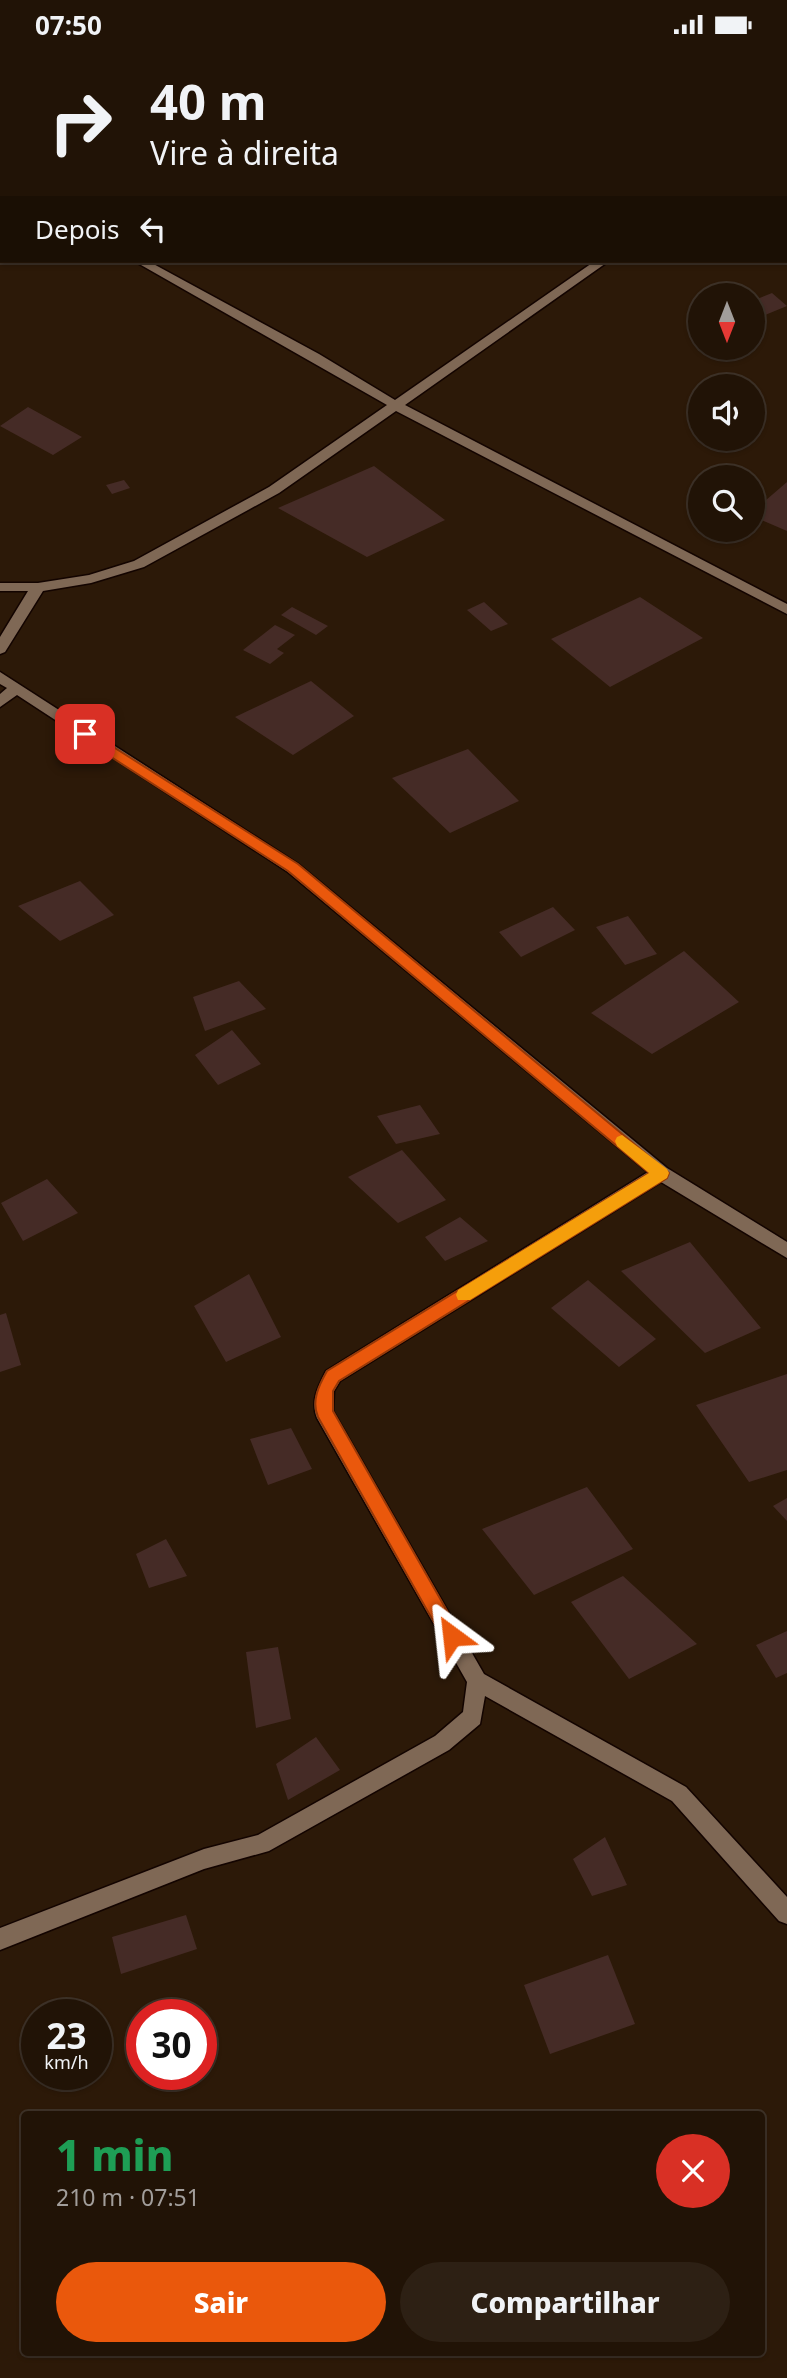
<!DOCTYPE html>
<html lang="pt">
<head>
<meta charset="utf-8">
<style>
	:root { --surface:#211306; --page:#2d2014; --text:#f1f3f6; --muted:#a29e9b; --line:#3e3228; --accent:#ea580c }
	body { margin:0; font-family:"Noto Sans",sans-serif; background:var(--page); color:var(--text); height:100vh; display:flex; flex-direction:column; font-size:26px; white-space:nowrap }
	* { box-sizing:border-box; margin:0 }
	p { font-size:23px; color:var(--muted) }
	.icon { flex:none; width:38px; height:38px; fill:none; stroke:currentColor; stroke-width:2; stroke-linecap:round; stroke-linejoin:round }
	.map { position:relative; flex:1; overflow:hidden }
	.sheet { position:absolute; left:21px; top:2062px; width:744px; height:245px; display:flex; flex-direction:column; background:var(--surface); border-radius:7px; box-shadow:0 2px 5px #0004,0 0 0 2px var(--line) }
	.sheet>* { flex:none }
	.top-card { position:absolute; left:0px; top:0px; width:788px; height:214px; box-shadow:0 2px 5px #0004,0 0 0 2px var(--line); background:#211306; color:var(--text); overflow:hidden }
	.needle { width:46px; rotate:180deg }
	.controls { position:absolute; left:688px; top:234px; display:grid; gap:14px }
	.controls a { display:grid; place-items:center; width:77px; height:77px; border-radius:50%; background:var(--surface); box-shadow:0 2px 5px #0004,0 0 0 2px var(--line); font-size:35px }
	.speed { position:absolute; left:21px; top:1950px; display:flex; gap:14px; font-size:35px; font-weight:700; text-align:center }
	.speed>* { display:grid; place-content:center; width:91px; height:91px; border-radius:50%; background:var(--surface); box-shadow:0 2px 5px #0004,0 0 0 2px var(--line); line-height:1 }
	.speed small { font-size:18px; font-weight:400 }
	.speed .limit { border:10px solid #d22; background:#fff; color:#111 }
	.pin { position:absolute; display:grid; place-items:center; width:60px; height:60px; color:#fff; margin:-30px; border-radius:14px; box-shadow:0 4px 10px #0006 }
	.me { position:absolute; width:77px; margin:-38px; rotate:330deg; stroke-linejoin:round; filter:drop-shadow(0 0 5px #0008) }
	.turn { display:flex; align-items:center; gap:24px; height:147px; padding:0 35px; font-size:32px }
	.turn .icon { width:91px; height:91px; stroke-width:2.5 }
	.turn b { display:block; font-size:49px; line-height:60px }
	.then { display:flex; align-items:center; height:66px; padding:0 35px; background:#0003; gap:14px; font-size:26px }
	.round { display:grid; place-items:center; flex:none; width:74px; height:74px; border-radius:37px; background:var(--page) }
	.head { display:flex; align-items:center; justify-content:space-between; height:119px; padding:0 35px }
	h1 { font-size:42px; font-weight:800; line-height:52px; color:#1e9e55 }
	.button { display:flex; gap:14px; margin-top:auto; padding:14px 35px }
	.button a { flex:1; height:80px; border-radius:42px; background:var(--accent); color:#fff; font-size:28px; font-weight:800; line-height:80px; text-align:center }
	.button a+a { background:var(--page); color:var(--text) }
	.status { display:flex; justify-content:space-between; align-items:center; height:49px; padding:0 35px; background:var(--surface); direction:ltr }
	.status svg { height:19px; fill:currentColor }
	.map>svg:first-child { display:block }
	.building { fill:#452b26 }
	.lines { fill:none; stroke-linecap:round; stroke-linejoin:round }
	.minor-casing { stroke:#130400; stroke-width:3 }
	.minor { fill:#7f6855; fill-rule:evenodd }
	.route { fill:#ea580c; stroke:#983908; stroke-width:2 }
	.slow { fill:#f59e0b }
</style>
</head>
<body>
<div class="status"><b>07:50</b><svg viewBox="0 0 49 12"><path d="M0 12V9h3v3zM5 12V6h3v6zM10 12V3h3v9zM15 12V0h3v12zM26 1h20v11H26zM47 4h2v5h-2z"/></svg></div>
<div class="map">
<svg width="787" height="2329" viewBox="0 0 787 2329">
	<rect width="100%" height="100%" fill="#2c1908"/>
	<path class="building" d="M772,244L787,257L758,269L752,265V252Z
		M28,358L82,388L53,406L0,377Z
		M374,417L445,471L367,508L278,459Z
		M124,431L130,439L112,445L106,436Z
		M787,433V482L752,467V463Z
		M640,548L703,589L610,638L551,590Z
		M484,553L508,575L491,582L467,561Z
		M292,558L328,577L316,586L281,566Z
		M275,576L295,586L277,600L284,604L270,615L243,601Z
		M311,632L354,667L293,706L235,668Z
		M468,700L519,752L450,784L392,729Z
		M80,832L114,866L60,892L18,857Z
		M553,858L575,881L521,908L499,883Z
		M628,867L657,905L625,916L596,878Z
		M684,902L739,953L652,1005L591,964Z
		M239,932L266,960L205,982L193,948Z
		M232,981L261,1015L218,1036L195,1006Z
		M420,1056L440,1085L396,1095L377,1067Z
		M402,1101L446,1151L398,1174L348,1128Z
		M47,1130L78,1164L23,1192L1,1154Z
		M460,1168L488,1192L445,1212L425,1188Z
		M690,1193L761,1279L705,1304L621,1222Z
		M249,1225L281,1288L226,1313L194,1257Z
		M588,1231L656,1290L619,1318L551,1259Z
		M6,1264L21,1316L0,1323V1266Z
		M787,1325V1421L749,1433L696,1356Z
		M291,1379L312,1420L268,1436L250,1390Z
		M587,1438L633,1500L534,1546L482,1480Z
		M787,1449V1472L773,1457Z
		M166,1490L187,1527L149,1539L136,1505Z
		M623,1527L697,1595L629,1630L571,1553Z
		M787,1582V1624L776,1629L756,1596Z
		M278,1598L291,1670L256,1679L246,1603Z
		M316,1688L340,1721L288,1751L276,1715Z
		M605,1788L627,1836L592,1847L573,1810Z
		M186,1866L197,1900L121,1925L112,1888Z
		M608,1906L635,1975L550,2005L524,1936Z"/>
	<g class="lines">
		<g class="minor-casing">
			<path id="minor" d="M434,0H447L448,2H435Z
				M0,132H2V139H0Z
				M786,156H787V163H786Z
				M134,212H148L319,305L395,351L595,212H609L405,356L787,555V565L396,362L279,444L144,518L91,534L43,542L5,603L0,605V588L28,542H0V534H38L89,526L134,512L269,438L387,356Z
				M0,623L298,815L667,1119L787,1193V1209L661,1133L340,1332L334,1342L333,1362L484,1625L686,1738L787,1848V1875L779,1872L672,1752L485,1647L480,1675L449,1701L269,1802L204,1820L0,1901V1879L204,1800L258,1786L435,1687L463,1663L467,1633L317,1369C310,1352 319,1336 326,1322L648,1123L288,823L17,646L0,658V645L7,639L0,635Z"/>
		</g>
		<use href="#minor" class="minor"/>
	</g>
	<path class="route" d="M85,680L298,815L669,1124L667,1129L339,1332L333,1342V1362L458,1581L461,1587L458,1593L452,1595L445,1593L318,1368C311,1352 319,1336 327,1322L649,1124L288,822L80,688L78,685Z"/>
	<path class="slow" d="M622,1086L667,1120L669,1124L667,1129L470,1251H458L456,1246L458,1241L649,1124L617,1097L615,1092L617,1088Z"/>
</svg>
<div class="controls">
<a><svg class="needle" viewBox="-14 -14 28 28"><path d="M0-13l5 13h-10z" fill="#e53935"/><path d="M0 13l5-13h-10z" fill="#a29e9b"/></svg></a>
<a><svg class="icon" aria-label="sound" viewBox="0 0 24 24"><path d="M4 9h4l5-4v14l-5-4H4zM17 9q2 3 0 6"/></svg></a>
<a><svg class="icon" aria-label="search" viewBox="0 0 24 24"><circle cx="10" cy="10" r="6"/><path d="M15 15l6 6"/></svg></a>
</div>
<div class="speed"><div>23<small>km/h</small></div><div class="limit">30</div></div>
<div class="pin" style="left:85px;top:685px;background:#d93025"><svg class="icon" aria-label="arrive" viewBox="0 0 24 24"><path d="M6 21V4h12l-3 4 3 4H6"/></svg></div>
<svg class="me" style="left:452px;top:1587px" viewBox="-20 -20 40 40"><path d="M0-17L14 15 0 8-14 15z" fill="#ea580c" stroke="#fff" stroke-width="4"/></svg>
<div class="top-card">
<div class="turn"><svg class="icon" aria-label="right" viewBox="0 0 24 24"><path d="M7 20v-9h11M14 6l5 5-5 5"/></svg><div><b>40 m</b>Vire à direita</div></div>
<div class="then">Depois<svg class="icon" aria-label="left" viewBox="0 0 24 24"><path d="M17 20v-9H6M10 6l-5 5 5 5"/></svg></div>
</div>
<section class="sheet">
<div class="head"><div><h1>1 min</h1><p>210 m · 07:51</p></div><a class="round" style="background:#d93025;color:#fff"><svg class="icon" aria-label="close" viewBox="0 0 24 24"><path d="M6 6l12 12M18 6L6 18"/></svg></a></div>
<div class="button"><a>Sair</a><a>Compartilhar</a></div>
</section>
</div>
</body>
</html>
